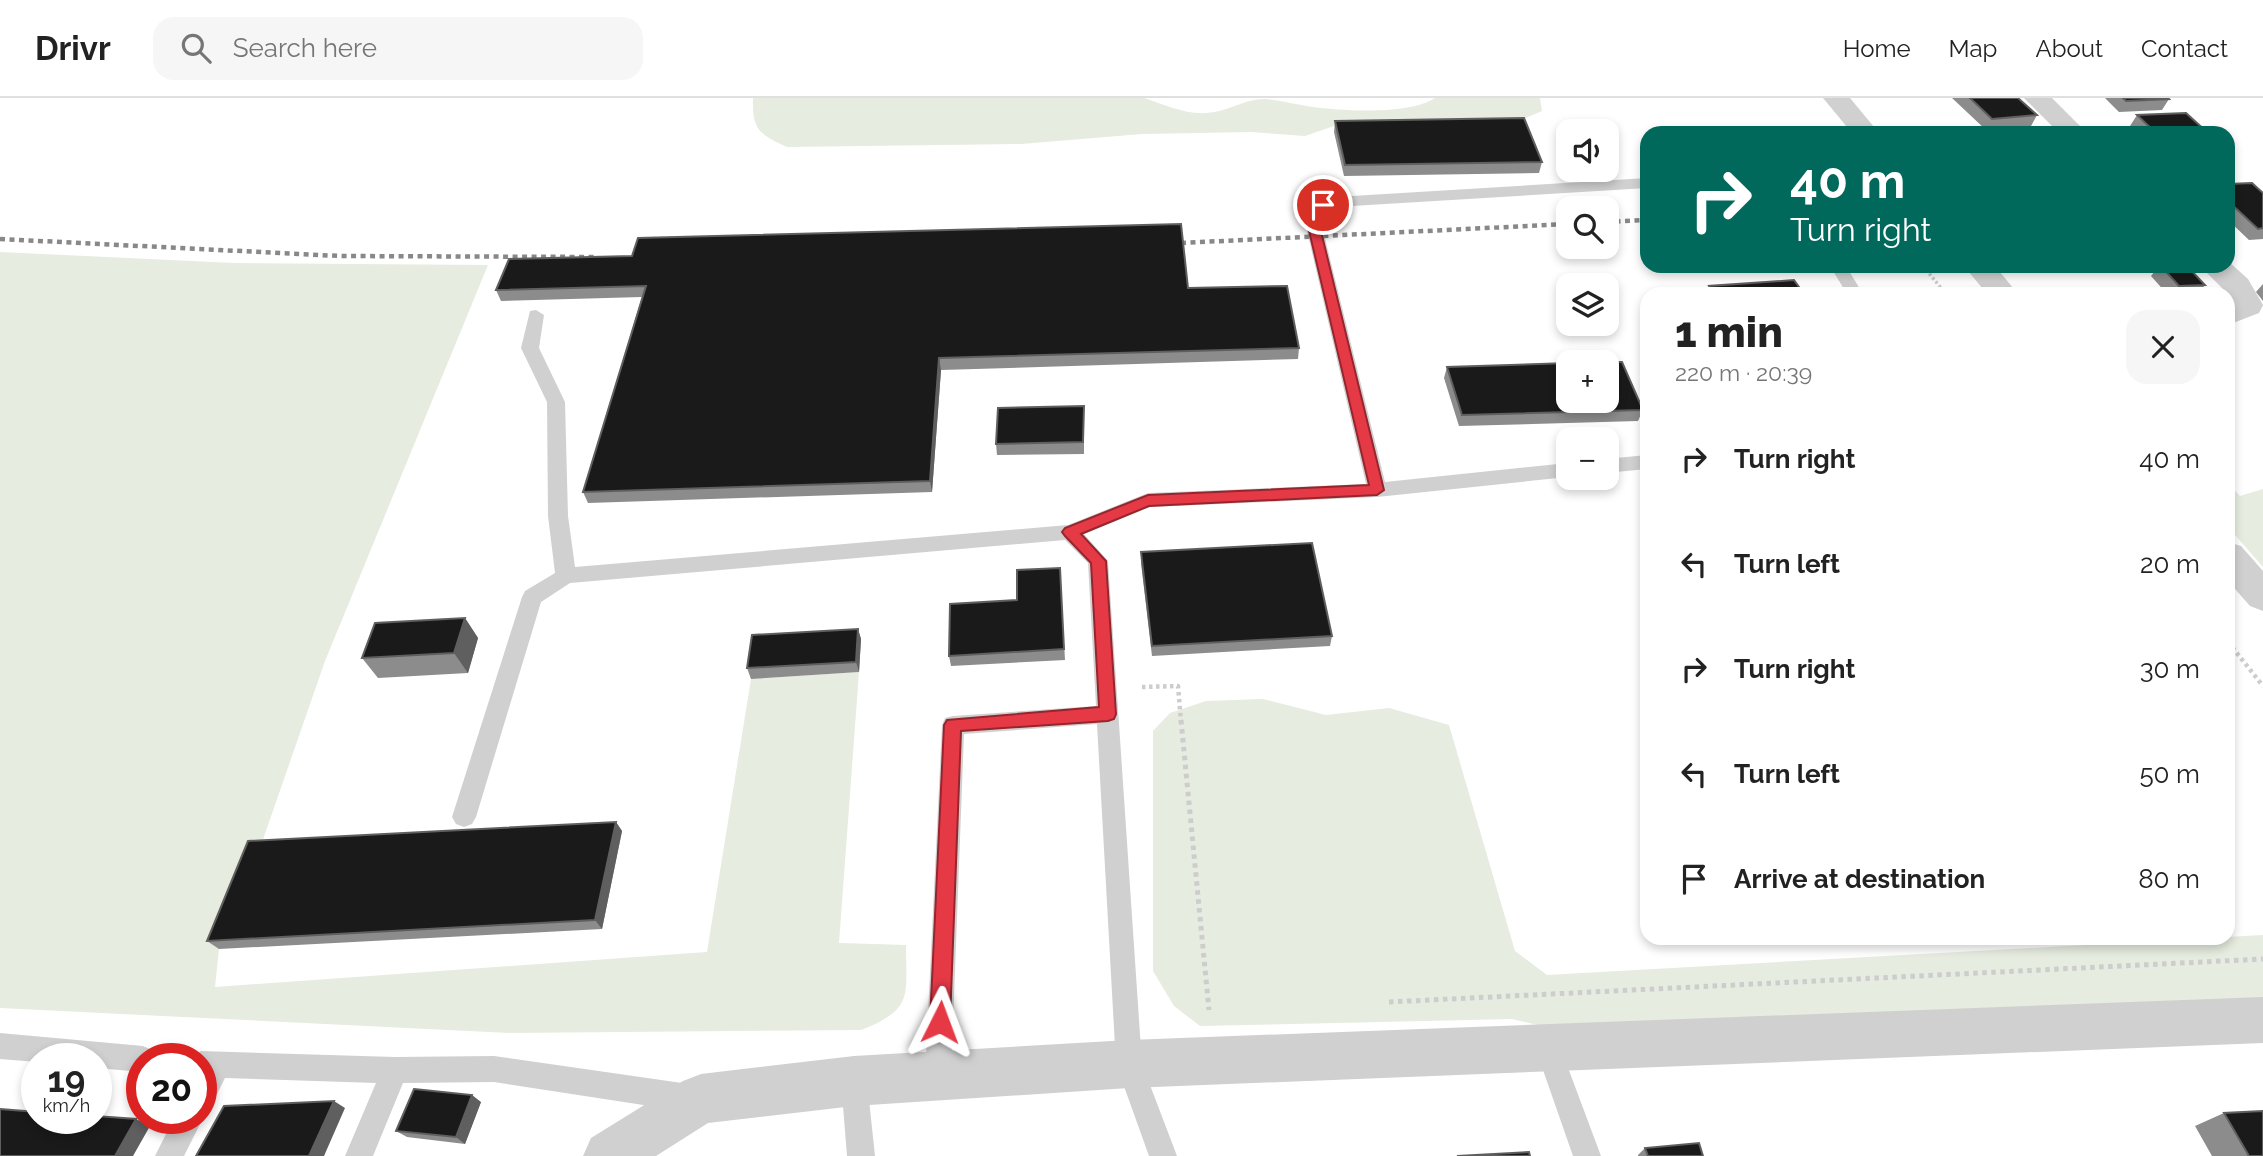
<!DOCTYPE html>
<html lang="en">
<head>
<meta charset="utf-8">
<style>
	:root { --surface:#fff; --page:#f6f6f6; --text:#222; --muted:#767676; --line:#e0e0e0 }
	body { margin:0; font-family:Raleway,sans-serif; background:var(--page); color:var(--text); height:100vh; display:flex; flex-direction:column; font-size:26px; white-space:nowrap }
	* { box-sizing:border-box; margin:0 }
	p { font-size:23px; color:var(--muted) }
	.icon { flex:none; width:38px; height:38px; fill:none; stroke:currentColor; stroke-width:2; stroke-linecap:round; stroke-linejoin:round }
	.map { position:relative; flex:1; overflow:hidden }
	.drawer { position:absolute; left:1640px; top:189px; width:595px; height:658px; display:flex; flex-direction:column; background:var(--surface); border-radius:21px; box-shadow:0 4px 10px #0003 }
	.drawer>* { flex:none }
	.hud { position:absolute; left:1640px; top:28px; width:595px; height:147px; border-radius:21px; box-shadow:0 4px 10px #0003; background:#00695c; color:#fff; overflow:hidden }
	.tools { position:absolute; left:1556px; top:21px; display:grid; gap:14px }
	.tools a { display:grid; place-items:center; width:63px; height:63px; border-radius:14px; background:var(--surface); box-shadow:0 4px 10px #0003; font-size:35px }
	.speed { position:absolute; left:21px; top:945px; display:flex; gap:14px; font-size:35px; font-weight:700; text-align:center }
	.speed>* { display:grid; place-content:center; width:91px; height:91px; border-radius:50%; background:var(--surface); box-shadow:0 4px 10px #0003; line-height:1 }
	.speed small { font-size:18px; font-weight:400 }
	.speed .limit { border:10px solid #d22; background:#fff; color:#111 }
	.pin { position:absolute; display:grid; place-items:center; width:60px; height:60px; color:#fff; margin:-30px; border:4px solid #fff; border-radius:50%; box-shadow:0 2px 7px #0007 }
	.me { position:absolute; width:77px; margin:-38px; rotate:3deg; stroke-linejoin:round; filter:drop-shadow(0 0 5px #0008) }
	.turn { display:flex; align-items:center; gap:24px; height:147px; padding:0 35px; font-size:32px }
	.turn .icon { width:91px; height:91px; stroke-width:2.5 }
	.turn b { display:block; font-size:49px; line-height:60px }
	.round { display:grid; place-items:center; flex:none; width:74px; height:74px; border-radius:21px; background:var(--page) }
	.head { display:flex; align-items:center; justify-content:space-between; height:119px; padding:0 35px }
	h1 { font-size:42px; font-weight:800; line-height:52px }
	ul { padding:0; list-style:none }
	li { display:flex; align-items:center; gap:21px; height:105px; padding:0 35px }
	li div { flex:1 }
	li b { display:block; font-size:26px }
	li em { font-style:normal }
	header { display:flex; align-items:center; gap:42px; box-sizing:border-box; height:98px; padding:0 35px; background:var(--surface); border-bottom:2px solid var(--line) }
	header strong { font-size:33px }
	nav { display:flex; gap:38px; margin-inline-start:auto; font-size:24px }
	.search { width:490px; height:63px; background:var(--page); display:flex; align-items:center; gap:18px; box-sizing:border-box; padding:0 24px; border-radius:21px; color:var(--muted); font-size:26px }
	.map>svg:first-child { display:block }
	.green { fill:#e6ecdf }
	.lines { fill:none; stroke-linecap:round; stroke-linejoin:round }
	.path-far2 { stroke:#cdcdcd; stroke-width:3.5; stroke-dasharray:2.5 2.5; stroke-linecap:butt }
	.path-far1 { stroke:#cdcdcd; stroke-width:4.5; stroke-dasharray:3.5 3.5; stroke-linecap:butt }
	.path { stroke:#cdcdcd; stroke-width:5; stroke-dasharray:4.5 4.5; stroke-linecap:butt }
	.service { fill:#d0d0d0; fill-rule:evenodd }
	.minor { fill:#d0d0d0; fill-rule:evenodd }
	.rail { stroke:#888; stroke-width:4.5; stroke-dasharray:5 4.5; stroke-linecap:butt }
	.wall { fill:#8c8c8c }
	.shaded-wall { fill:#5f5f5f }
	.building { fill:#1a1a1a; stroke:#5f5f5f; stroke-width:2 }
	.route { fill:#e63946; stroke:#96252e; stroke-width:2 }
</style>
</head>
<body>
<header>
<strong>Drivr</strong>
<div class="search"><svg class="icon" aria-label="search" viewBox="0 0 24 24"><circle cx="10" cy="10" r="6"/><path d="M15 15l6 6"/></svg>Search here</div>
<nav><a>Home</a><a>Map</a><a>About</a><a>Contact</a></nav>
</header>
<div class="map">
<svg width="2263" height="1058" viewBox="0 0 2263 1058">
	<rect width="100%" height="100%" fill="#fff"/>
	<path class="green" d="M753,0H1144C1163,6 1186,17 1207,15C1227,14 1244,1 1264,1C1280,2 1297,7 1313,9C1343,13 1410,17 1435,0H1540L1542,13L1518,23L1346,24L1305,38L1251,34L1142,36L1021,46L787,49C759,36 752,32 753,0Z
		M0,154L234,165L488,167L325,563L259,753L219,851L215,889L707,854L751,581L859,574L839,845L906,847C906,898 914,911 861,932L509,935L0,910Z
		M2228,385L2240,398L2263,391V469L2228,429Z
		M1263,601L1326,617L1389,610L1449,627L1515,853L1547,877L2263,837V909L1567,934L1512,921L1200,928L1174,908L1153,873V633L1170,615L1206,603Z"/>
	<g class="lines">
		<path class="path-far2" d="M1923,168L1946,196"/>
		<path class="path-far1" d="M2228,544L2263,588
			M1142,589L1178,588L1181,624"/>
		<path class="path" d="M1181,622L1209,912
			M1389,904L2263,861"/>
		<path class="service" d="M1647,80V90L1352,108L1328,111L1320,120L1385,384L1568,365V379L1377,399L1150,409L1084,436L1108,463L1142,966L1177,1058H1149L1116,966L1097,626L964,636L951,978L947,987L938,991L929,987L925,978L942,627L945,620L953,618L1096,608L1088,465L1065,442L570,485L541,504L476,719L472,726L464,729L456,726L452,719L522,499L525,493L555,475L548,418L547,304L521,250L530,213L536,212L544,217L539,250L565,304L568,418L575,469L1068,427L1148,395L1366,386L1304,120L1318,104L1352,98Z
			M1830,168H1846L1863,196H1847Z
			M1647,357V371L1606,375V361Z
			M0,935L143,948L152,952L156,961H142V974L96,970V961H37V964L0,961Z
			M1549,939L1558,943L1601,1058H1573L1536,952L1540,943Z
			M201,953L395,959L494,958L689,986L699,990L703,1000L699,1010L689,1014L494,984L403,985L373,1058H345L376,985L225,980L211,1008L201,1011V961H190L192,957Z
			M854,970L864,973L867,983L875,1058H847L841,983L844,973Z
			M201,1017L203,1020L184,1058H155L174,1020H201Z"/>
		<path class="minor" d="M1823,0H1850L1879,35H1852Z
			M2024,0H2052L2087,35H2059Z
			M2228,163L2248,181L2263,207L2259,215L2228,227V205L2230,204L2228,196L2200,168H2228Z
			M1964,168H1995L2018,196H1987Z
			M2228,444L2241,448L2263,473V513L2250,508L2228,483Z
			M2263,899V945L1129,990L854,1008L708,1025L656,1058H583L591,1040L683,983L701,976L854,958L1129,942Z"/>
		<path class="rail" d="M1606,124L1647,122
			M0,141L340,158L598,159
			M1181,145L1568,126"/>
	</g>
	<path class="wall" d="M1952,0H2018L2037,17L2031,28L1986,32Z
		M2105,0H2168L2169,1L2162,12L2119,14Z
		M2137,17L2208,35H2137L2130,28Z
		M1335,23L1542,64L1539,75L1344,78L1334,34Z
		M2228,86L2263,95V141L2249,142L2228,122Z
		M509,161L1188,190L1299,250L1298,261L941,272L932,394L588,405L583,394L642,199L501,203L496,192Z
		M2159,168H2187L2205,187L2198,196H2167L2151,178Z
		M2263,186V203L2256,194Z
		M1709,188L1804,196H1705Z
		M1447,269L1643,312L1638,323L1459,328L1444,280Z
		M1084,319V356L997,357L996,346Z
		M1141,454L1332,538L1330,548L1152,558L1141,465Z
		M1060,470L1065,562L951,568L949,558Z
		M465,520L478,540L468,575L378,580L362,560Z
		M858,531L861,541L859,574L751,581L747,570Z
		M616,724L622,733L602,831L219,851L207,843Z
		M481,1004L465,1046L407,1039L396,1033Z
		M2224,1015L2263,1058H2212L2195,1028Z
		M1645,1050L1703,1058H1638V1057Z"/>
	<path class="shaded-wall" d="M939,260L941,272L932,394L930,383Z
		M465,520L478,540L468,575L454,555Z
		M858,531L861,541L859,574L856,564Z
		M616,724L622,733L602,831L595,822Z
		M472,997L481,1004L465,1046L456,1039Z
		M334,1003L345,1010L324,1058H309Z
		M136,1021L150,1028L133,1058H115Z"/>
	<path class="building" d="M1970,0H2018L2037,17L1992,21Z
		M2123,0H2168L2169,1L2126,3Z
		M2186,15L2208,35H2156L2137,17Z
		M1524,20L1542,64L1345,67L1335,23Z
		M2057,29L2063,35H2034L2030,30Z
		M2252,85L2263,95V130L2258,131L2228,103V86Z
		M1181,126L1188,190L1287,188L1299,250L939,260L930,383L583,394L646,188L496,192L509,161L632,158L638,140Z
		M2161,168H2187L2205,187L2179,188Z
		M1794,182L1804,196H1714L1709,188Z
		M1597,264H1622L1643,312L1462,317L1447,269L1568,265V303H1606V264Z
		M1084,308L1083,344L996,346L998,310Z
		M1312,445L1332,538L1152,548L1141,454Z
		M1060,470L1064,551L949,558L950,506L1017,502V472Z
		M465,520L454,555L362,560L375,525Z
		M858,531L856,564L747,570L752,537Z
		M616,724L595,822L207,843L248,743Z
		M414,991L472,997L456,1039L396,1033Z
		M334,1003L309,1058H196L224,1008Z
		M0,1011L37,1014V1020H96V1018L136,1021L115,1058H0Z
		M2263,1013V1058H2249L2224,1015Z
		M1699,1045L1703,1058H1648L1645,1050Z
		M1529,1054L1530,1058H1457Z"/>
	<path class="route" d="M1319,105L1329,107L1318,121L1384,392L1377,397L1149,408L1081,436L1106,463L1116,616L1114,621L1108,623L961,633L950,924L947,931L940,934L933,931L930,924L944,627L947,622L1099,609L1091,465L1065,438L1062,434L1065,430L1148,397L1369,387L1306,120Z"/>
</svg>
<div class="tools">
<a><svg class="icon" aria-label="sound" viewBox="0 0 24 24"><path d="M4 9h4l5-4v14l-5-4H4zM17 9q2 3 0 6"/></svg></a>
<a><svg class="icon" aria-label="search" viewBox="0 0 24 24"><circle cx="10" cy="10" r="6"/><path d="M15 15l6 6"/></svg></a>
<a><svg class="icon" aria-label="layers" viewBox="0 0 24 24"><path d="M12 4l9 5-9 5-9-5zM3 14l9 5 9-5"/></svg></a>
<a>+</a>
<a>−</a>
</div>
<div class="speed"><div>19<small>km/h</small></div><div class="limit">20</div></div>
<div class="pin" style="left:1323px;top:107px;background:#d93025"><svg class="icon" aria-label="arrive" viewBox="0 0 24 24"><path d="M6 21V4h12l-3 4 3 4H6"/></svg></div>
<svg class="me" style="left:940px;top:924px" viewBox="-20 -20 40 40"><path d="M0-17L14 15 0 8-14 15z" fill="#e63946" stroke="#fff" stroke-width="4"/></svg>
<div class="hud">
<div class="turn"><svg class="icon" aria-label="right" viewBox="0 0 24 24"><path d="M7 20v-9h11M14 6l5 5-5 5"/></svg><div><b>40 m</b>Turn right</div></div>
</div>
<section class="drawer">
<div class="head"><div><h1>1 min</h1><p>220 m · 20:39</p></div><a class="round"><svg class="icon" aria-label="close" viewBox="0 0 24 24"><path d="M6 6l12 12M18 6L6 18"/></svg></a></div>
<ul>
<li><svg class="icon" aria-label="right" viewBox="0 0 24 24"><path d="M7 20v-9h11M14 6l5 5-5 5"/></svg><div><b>Turn right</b></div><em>40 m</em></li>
<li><svg class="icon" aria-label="left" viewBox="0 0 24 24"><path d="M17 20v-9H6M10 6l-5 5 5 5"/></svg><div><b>Turn left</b></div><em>20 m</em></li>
<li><svg class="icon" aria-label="right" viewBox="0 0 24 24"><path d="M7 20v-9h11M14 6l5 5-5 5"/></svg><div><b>Turn right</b></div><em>30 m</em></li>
<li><svg class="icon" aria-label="left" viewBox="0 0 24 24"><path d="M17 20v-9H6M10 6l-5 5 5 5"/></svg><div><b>Turn left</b></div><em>50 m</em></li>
<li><svg class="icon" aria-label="arrive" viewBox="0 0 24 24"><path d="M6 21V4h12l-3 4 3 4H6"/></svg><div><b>Arrive at destination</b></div><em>80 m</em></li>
</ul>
</section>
</div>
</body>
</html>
